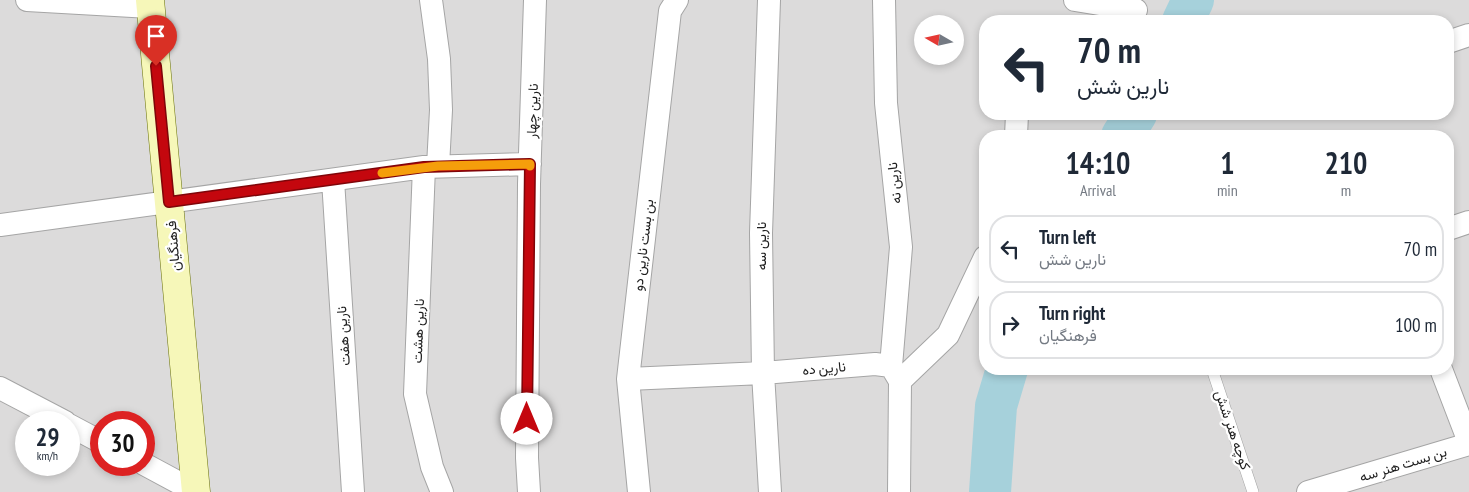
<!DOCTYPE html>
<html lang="en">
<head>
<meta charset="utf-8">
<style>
	:root { --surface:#fff; --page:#f2f2f3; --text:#1f2937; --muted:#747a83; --line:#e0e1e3 }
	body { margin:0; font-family:"PT Sans Narrow",Vazirmatn,sans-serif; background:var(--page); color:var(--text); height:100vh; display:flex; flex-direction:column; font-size:19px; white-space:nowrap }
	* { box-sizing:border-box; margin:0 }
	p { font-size:16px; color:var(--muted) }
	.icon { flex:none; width:28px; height:28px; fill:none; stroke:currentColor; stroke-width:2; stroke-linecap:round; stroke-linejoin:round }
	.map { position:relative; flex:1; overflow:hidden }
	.details { position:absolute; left:979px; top:130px; width:475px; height:245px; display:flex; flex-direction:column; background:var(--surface); border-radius:20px; box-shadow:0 2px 8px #0003 }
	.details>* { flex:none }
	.hud { position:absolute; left:979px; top:15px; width:475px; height:105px; border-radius:20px; box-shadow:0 2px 8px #0003; background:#fff; color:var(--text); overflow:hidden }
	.needle { width:32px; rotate:279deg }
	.controls { position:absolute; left:914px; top:15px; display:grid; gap:10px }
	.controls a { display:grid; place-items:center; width:50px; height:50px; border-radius:50%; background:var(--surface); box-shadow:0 2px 8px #0003; font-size:25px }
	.speed { position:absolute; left:15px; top:411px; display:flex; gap:10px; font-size:25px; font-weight:700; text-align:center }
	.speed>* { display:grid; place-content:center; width:65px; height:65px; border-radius:50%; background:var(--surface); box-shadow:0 2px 8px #0003; line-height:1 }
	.speed small { font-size:12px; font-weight:400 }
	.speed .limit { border:8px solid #d22; background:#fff; color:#111 }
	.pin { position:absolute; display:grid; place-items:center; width:42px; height:42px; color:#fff; margin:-51px -21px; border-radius:50% 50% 50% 0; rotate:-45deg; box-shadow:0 0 5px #0007 }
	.pin .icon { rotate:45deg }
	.me { position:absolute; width:55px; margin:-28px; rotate:0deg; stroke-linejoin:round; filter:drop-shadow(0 0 4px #0008) }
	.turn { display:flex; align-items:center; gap:18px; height:105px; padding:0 15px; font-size:22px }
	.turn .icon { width:65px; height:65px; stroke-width:2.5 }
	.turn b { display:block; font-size:35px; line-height:42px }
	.eta { display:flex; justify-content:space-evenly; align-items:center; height:85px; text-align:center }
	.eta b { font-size:30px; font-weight:700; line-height:35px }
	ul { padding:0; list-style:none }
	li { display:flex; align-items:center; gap:15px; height:68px; margin:0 10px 8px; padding:0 5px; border:2px solid var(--line); border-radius:20px }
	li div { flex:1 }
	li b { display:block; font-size:19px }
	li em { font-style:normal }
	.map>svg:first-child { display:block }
	.residential { fill:#dcdbdb; fill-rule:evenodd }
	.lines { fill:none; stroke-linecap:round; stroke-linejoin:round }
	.river { stroke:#a6d1db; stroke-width:42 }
	.lane-casing { stroke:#a5a5a5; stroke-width:12 }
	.street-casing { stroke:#a5a5a5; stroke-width:24 }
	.secondary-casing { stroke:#697109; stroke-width:29 }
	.lane { stroke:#fff; stroke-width:11 }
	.street { stroke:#fff; stroke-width:22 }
	.secondary { stroke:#f6f7b9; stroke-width:28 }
	.route-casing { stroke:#7f0509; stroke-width:12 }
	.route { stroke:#c4070e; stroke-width:9 }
	.slow { stroke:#f59e0b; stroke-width:9 }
	.labels { text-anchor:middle; stroke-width:4.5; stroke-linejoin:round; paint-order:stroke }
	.street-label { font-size:14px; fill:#1e1e1e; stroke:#fff }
</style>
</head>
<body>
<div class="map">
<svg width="1469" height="492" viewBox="0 0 1469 492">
	<rect width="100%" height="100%" fill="#eeebe4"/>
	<path class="residential" d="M0,0H1469V492H0ZM985,21H1448V114H985ZM922,24H955V56H922ZM985,136H1448V369H985ZM26,422H69V465H26ZM101,422H144V465H101Z"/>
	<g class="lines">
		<path class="river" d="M1183,21L1193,0
			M1122,136L1136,114
			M990,492L996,406L1007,369"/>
		<g class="lane-casing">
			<path id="lane" d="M1212,369L1253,492"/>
		</g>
		<g class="street-casing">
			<path id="street" d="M27,0L150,7
				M431,0L439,59L441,110L438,166
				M769,0L761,233L763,373L770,492
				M884,0L886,103L901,247L891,366
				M1075,0L1136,10
				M1448,42L1469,35
				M1016,136L1017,114
				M424,167L415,394L432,467L442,492
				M333,180L353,492
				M0,225L424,167L530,164
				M1448,229L1469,222
				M1441,369L1469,442
				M628,379L763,373L875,364L891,366L900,381L899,492
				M900,381L948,335L985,257
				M0,388L65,422
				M69,425L101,442
				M144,464L196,492
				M529,492L527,458L529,184L535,0
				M639,492L628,379L670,11L677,0
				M1308,492L1469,444"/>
		</g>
		<g class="secondary-casing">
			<path id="secondary" d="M150,0L196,492"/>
		</g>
		<use href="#lane" class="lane"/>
		<use href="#street" class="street"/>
		<use href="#secondary" class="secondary"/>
	</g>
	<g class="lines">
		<g class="route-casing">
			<path id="route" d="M156,66L169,202L424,167L530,164L527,419"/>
		</g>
		<use href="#route" class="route"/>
		<path class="slow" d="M382,173L438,166L530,164V166"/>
	</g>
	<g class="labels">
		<g class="street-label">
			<text transform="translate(532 111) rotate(-88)" y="5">نارین چهار</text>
			<text transform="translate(894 183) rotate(-96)" y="5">نارین نه</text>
			<text transform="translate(643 245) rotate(-83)" y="5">بن بست نارین دو</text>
			<text transform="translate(173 246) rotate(-95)" y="5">فرهنگیان</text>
			<text transform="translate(761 246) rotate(-90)" y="5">نارین سه</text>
			<text transform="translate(418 331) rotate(-88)" y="5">نارین هشت</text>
			<text transform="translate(343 336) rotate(-94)" y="5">نارین هفت</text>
			<text transform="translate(824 368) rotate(-5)" y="5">نارین ده</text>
			<text transform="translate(1233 430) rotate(71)" y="5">کوچه هنر شش</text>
			<text transform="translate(1403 464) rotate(-17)" y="5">بن بست هنر سه</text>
		</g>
	</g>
</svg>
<div class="controls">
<a><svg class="needle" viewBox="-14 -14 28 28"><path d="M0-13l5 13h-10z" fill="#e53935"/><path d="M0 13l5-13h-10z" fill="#747a83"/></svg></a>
</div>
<div class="speed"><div>29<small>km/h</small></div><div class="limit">30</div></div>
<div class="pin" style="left:156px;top:66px;background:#d93025"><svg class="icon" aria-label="arrive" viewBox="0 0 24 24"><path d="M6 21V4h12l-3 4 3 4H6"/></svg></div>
<svg class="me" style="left:527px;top:419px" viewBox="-20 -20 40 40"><circle r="19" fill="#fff"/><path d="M0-13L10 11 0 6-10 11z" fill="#c4070e"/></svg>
<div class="hud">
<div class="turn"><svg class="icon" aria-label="left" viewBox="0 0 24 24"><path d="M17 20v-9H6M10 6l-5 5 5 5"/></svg><div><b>70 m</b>نارین شش</div></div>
</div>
<section class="details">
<div class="eta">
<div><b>14:10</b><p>Arrival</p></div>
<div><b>1</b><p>min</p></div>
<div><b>210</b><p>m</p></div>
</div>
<ul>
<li><svg class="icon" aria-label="left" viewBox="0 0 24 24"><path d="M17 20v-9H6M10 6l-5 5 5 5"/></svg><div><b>Turn left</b><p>نارین شش</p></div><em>70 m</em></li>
<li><svg class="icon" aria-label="right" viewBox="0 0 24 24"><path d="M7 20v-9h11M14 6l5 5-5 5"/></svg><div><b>Turn right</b><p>فرهنگیان</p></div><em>100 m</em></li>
</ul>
</section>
</div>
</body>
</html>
